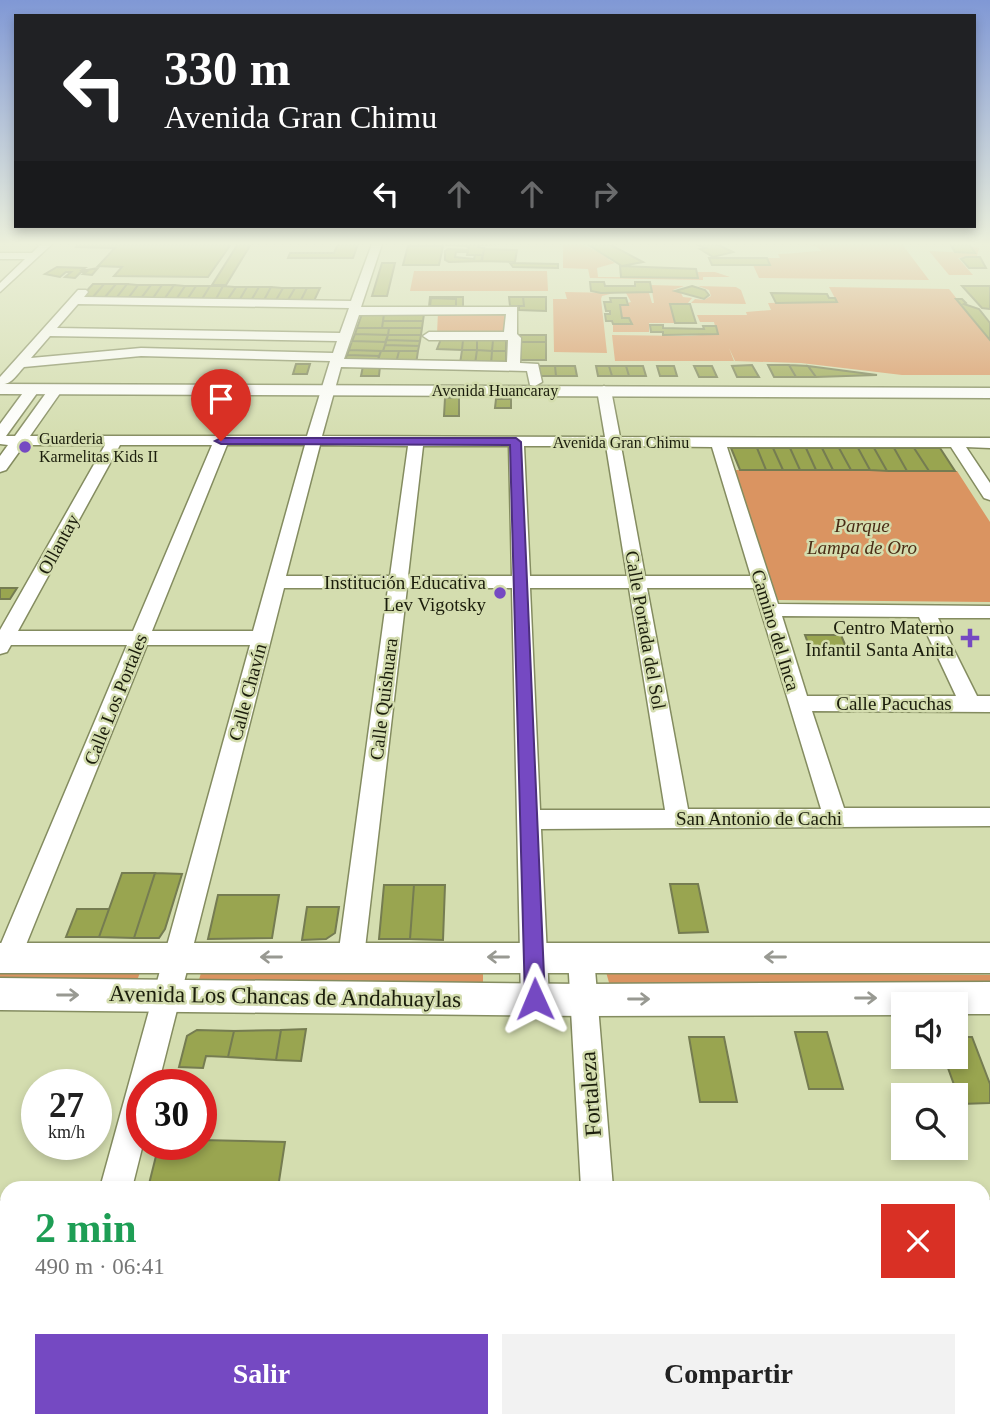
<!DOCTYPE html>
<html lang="es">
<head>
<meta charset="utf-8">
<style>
	:root { --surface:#fff; --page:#f2f2f2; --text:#222; --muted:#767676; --accent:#7549c2 }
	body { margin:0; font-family:Georgia,serif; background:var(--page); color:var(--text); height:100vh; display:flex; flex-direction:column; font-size:26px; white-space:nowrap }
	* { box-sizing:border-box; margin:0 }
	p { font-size:23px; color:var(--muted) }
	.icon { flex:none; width:38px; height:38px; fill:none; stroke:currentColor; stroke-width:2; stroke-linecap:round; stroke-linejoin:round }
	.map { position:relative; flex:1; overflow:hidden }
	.side { position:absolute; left:0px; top:1181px; width:990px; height:247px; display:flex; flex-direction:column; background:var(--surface); border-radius:21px 21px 0 0; box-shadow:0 4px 10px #0003 }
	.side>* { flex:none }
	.banner { position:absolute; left:14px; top:14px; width:962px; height:214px; border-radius:0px; box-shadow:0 4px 10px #0003; background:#202124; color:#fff; overflow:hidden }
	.tools { position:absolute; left:891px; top:992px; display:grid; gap:14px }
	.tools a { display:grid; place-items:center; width:77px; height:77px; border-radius:0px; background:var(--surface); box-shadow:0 4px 10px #0003; font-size:35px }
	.speed { position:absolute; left:21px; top:1069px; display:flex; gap:14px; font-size:35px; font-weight:700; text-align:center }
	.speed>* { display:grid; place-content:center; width:91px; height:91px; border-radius:50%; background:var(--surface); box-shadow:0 4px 10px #0003; line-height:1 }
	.speed small { font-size:18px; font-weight:400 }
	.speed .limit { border:10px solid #d22; background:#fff; color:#111 }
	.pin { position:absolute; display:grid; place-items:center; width:60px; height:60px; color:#fff; margin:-72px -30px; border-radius:50% 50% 50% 0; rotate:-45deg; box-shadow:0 0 7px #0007 }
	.pin .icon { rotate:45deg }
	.me { position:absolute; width:77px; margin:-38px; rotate:359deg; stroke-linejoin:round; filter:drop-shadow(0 0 5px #0008) }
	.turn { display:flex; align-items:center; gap:24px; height:147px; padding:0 35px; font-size:32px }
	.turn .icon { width:91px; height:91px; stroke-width:2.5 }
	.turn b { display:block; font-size:49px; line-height:60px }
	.lanes { display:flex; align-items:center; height:66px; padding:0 35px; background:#0003; justify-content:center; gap:35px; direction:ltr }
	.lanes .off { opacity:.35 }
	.round { display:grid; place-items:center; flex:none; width:74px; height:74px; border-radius:0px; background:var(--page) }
	.summary { display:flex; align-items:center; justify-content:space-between; height:119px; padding:0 35px }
	h1 { font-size:42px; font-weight:700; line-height:52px; color:#1e9e55 }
	.primary-button { display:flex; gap:14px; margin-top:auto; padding:14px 35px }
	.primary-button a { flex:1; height:80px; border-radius:0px; background:var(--accent); color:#fff; font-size:28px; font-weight:700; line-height:80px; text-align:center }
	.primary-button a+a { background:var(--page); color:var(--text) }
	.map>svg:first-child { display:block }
	.green { fill:#da9461 }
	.building { fill:#99a550; stroke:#757c51; stroke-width:2 }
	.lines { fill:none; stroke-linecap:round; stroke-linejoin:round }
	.minor-casing { stroke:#848c60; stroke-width:3 }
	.major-casing { stroke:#848c60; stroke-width:3 }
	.minor { fill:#fff; fill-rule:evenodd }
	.major { fill:#fff; fill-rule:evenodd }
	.oneway { stroke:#989992 }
	.route { fill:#7549c2; stroke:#4c2f7e; stroke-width:2 }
	.poi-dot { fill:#7549c2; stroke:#d4ddaf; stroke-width:2.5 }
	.labels { text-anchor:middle; stroke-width:5; stroke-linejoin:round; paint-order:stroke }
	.far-street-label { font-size:16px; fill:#1b1d0c; stroke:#d4ddaf }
	.far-poi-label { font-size:16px; fill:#1b1d0c; stroke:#d4ddaf; text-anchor:start }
	.park-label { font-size:19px; font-style:italic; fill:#4a2c15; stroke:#d4ddaf }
	.street-label { font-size:19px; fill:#1b1d0c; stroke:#d4ddaf }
	.poi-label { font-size:19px; fill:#1b1d0c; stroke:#d4ddaf; text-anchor:end }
	.near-street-label { font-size:23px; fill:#1b1d0c; stroke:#d4ddaf }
</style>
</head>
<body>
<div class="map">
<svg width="990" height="1427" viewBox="0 0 990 1427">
	<rect width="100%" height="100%" fill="#d4ddaf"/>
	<path class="green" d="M563,244H581L611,258L608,259L615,263L597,268L598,277L699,278L697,272H715L730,277H703V280L590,278L588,269L563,268Z
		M805,244H902L929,280L759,278L753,265H770L767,258H780L778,254C794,254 807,251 822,251L817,247Z
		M970,246L979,248L977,256L958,258L973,275H949L929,251L974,253Z
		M414,271H547L548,291H410Z
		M651,285L684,286L673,290L681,293L683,297L692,298L688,303H670L675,323H649V332H613V324H632L629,318H622L620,305L631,302L626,293H649L652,303H654Z
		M698,286L736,287L741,290L746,304L691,303L695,299L704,300L711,296L709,290Z
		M829,287L949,289L990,340V375H902L801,363L735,361L729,348L734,361H615L612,335L685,336L717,334L714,322H700L697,315H747L746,312L771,310L768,303L837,302Z
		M565,292L614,293L602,296L601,299L607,353L554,352L553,299H567Z
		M438,312L509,313L506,333L437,334Z
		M734,470L957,471L990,522V602L778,600Z
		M0,971L140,972L137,981H0Z
		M606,972L990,975V988L610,986Z
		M201,973L483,974V984L198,983Z
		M315,1421H500V1427H314Z"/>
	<path class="building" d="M78,244H231L208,277L114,276L122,267L98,266L115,248L76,247Z
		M238,244H251L226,285H212Z
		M338,244H358L353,258H288L290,253H334Z
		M502,244L480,245L479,247L484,248L483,255H467L469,247L466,246L445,245Z
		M587,244H609L643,262L622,266Z
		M696,244H716L733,252L713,257L700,249L705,248Z
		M950,244H969L975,253L955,252Z
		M408,246H443L439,265H403Z
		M448,249L468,250V252H456L455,257L474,259L475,255H483L481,261L449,262L445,260V251Z
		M484,249L517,250L515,262L482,261Z
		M966,257H980L986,268H969L961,259Z
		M709,258H767L770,265H712Z
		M382,263H395L387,296H372Z
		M510,263L558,264V268L513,267Z
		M620,266L696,269L698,278L621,277Z
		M57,267L85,268L82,270H87L98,268L92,275L83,274L86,272H81L75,278L65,277L71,272H66L60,277L45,274Z
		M590,282H604L605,286H635V282H650L652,292L601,293L591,291Z
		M93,284H104L93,297L82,296Z
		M104,284H116L105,297H93Z
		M116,284H127L117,297H105Z
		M127,284L138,285L129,297H117Z
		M138,285H151L142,297H129Z
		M151,285H162L153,298L142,297Z
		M162,285H174L165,298H153Z
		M174,285L185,286L177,298H165Z
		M185,286H196L188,298H177Z
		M196,286H210L202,299L188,298Z
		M210,286H223L216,299H202Z
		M223,286L236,287L228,299H216Z
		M692,286L705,290L709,295L704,299L675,291Z
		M962,286H990V309L982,308Z
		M236,287H247L240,299H228Z
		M247,287H259L252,299H240Z
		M259,287H271L264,300L252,299Z
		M271,287L283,288L276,300H264Z
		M283,288H295L288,300H276Z
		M295,288H307L301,300H288Z
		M307,288H320L314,301L301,300Z
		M771,293L827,294L829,298H835L837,302L776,303Z
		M430,297H463V307H429Z
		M509,297H523L524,306H510Z
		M523,297H546V311L519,310V306H524Z
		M431,298L456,299V306H430Z
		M610,298H626L628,305H620L622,318H629L632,324H613L612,321H606L605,314H610V311H606L604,302H611Z
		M956,299H962L966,303L964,304L979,309L990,323V340Z
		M670,304H690L696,323H675Z
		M362,314H384L382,328H357Z
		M384,314H424L423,321H383Z
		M383,321H423L422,328H382Z
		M650,325H663V328L704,329L703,326H716L718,334L663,335V332H651Z
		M357,328H389L388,335L355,334Z
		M389,328H422L421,335H388Z
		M355,334L388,335L386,342L352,341Z
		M388,335H421L420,341L386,340Z
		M518,335H546V342H518Z
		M441,339L463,340L462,350L437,349Z
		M386,340L420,341L419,346L385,345Z
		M463,340H477V350H462Z
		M477,340H493L492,351L477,350Z
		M493,340H506V351H492Z
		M352,341L386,342L383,351L349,350Z
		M518,342H546V360H517Z
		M385,345L419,346L418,351H383Z
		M349,350L381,351L379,356L347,355Z
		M462,350H477L475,364H460Z
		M477,350L492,351L491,365L475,364Z
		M381,351H399L396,363H377Z
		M399,351H418L416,364L396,363Z
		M492,351H506V365H491Z
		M347,355L379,356L377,363L344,362Z
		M296,364H310L307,374H293Z
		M752,365L759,377H737L732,366Z
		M768,365H789L796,377H774Z
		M789,365L808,366L816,377H796Z
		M363,366H380L379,376H361Z
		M538,366H555L556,376H538Z
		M555,366H575L577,376H556Z
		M596,366H609L612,376H598Z
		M609,366H626L629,376H612Z
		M626,366H643L646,376H629Z
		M657,366H674L677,376H660Z
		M694,366H712L717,377H699Z
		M808,366L877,375L816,377Z
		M459,397V416H444L445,398Z
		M496,399H511V408H495Z
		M731,448H757L766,470H740Z
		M757,448H773L783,470H766Z
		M773,448H790L800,470H783Z
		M790,448H806L816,470H800Z
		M806,448H822L833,470H816Z
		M822,448H839L851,470H833Z
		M839,448H858L870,470H851Z
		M858,448H874L887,471L870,470Z
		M874,448H894L907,471H887Z
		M894,448H914L929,471H907Z
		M914,448H940L955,471H929Z
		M0,588H17L10,599H0Z
		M805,635H841L849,654H812Z
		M122,873H155L134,938L99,937Z
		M155,873L182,874L165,929L159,938H134Z
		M670,884H698L708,932L679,933Z
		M384,885H414L410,939H379Z
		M414,885H445L443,940L410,939Z
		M218,895H279L272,938L208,939Z
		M307,907H339L335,933L326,939L302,940Z
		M77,909H109L99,937H66Z
		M306,1029L301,1061L276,1060L281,1030Z
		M197,1030L234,1031L228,1057L206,1056L203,1068L179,1067L187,1036Z
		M281,1030L276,1060L228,1057L234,1031Z
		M795,1032H827L843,1089H809Z
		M689,1037H724L737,1102H700Z
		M956,1037H972L990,1084V1103L961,1104L944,1057H956Z
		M201,1140L285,1142L278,1188H148L159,1144H201Z"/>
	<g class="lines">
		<g class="minor-casing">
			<path id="minor" d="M41,244H52L0,292V283L25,259H0V253H32Z
				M372,244H382L361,307H517V334L521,338L520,363L538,364L542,382L535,386L530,385L527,371L341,367L322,436L605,437L597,390L604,386L611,390L620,437L990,438V448L966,447L990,483V500L984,498L951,447H727L778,604L990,606V618H938L977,696H990V712L812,711L844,808H990V826L541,829L549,999L545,1008L535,1012L525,1008L521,999L512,588H407L364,957L360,966L351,969L342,966L338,957L388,588H284L158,1085H142L143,1144L132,1188H100L250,645H147L17,967L8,970L0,967V946L127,645H11L7,652L0,654V630L105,445H24L6,470L0,472V456L8,445L0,444V424L28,386H38L40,389L6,436H15L51,386L56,385L63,389L30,436H307L330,361L141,356L24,367C17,374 11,386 0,384V377L78,290H86L88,292L84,297L351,301ZM78,304L349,308L340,333L57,328ZM506,314L504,332H429L423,336L429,340H508L507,362L344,359L359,315ZM50,336L337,341L333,353L141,348L31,358ZM120,445H212L133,631H18ZM227,445H305L253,631H152ZM320,445L408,446L390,576H286ZM423,446H509L512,576H408ZM524,446H606L627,576H530ZM621,446L712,447L751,576H645ZM530,588H629L665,810H540ZM647,588H754L821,809H688ZM782,616L919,617L956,696H807Z
				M581,945L590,948L594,957L613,1188H581L568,957L572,948Z
				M984,1200H990V1232H984Z
				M0,1201L7,1202V1234L0,1233Z
				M33,1421H69L67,1427H31Z
				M594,1421H630L631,1427H595Z"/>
		</g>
		<g class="major-casing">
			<path id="major" d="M0,384L990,388V398L0,394Z
				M0,943H990V973H0Z
				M0,978L584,984L990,982V1014H956V1004H903V1015L584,1016L0,1010Z"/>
		</g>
		<use href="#minor" class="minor"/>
		<use href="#major" class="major"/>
	</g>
	<defs><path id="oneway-shaft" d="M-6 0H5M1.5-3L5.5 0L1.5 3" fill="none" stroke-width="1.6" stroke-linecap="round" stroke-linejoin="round" transform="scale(1.75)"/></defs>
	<g class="oneway">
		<use href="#oneway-shaft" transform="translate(271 957) rotate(180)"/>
		<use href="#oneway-shaft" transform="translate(498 957) rotate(180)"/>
		<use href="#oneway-shaft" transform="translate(775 957) rotate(-180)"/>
		<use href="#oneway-shaft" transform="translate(68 995)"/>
		<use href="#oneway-shaft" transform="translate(866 998)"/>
		<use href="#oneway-shaft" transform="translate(639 999)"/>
	</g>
	<linearGradient id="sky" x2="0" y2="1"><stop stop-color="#8098d5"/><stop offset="0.55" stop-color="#ecf0db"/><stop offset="1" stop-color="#ecf0db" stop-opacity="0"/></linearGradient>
	<rect width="990" height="444" fill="url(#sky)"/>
	<path class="route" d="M516,438L521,442L545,999L542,1006L535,1008L528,1006L525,999L510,445L221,444L215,441L221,438Z"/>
	<g class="poi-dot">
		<circle cx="25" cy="447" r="7"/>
		<circle cx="500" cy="593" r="7"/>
		<path d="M966.5 627.5h7v7h7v7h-7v7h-7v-7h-7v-7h7z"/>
	</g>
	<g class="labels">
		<g class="far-street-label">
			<text x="495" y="396">Avenida Huancaray</text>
			<text x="621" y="448">Avenida Gran Chimu</text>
		</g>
		<g class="far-poi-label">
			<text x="39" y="444">Guarderia<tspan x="39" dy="18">Karmelitas Kids II</tspan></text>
		</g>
		<g class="park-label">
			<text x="862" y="532">Parque<tspan x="862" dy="22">Lampa de Oro</tspan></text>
		</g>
		<g class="street-label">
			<text transform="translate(58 544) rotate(-61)" y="7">Ollantay</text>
			<text transform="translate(646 630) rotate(80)" y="7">Calle Portada del Sol</text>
			<text transform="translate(776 630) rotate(73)" y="7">Camino del Inca</text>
			<text transform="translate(247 692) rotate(-75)" y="7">Calle Chavín</text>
			<text transform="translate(115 699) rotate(-68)" y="7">Calle Los Portales</text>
			<text transform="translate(383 699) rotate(-83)" y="7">Calle Quishuara</text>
			<text x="894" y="710">Calle Pacuchas</text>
			<text x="759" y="825">San Antonio de Cachi</text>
		</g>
		<g class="poi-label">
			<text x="486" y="589">Institución Educativa<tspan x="486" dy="22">Lev Vigotsky</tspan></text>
			<text x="954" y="634">Centro Materno<tspan x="954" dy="22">Infantil Santa Anita</tspan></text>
		</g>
		<g class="near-street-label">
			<text transform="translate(285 996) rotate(1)" y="8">Avenida Los Chancas de Andahuaylas</text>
			<text transform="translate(590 1094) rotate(-94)" y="8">Fortaleza</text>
		</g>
	</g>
</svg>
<div class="tools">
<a><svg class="icon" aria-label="sound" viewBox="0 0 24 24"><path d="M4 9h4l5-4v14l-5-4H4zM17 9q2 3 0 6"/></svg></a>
<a><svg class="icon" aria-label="search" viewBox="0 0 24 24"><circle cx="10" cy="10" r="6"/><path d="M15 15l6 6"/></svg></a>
</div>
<div class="speed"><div>27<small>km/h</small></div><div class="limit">30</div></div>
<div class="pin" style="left:221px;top:441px;background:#d93025"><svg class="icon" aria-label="arrive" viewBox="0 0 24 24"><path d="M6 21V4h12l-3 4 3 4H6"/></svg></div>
<svg class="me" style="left:535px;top:999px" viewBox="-20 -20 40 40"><path d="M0-17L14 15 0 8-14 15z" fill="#7549c2" stroke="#fff" stroke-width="4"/></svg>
<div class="banner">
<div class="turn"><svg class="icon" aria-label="left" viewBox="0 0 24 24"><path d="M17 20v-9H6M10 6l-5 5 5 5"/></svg><div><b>330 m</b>Avenida Gran Chimu</div></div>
<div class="lanes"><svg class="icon" aria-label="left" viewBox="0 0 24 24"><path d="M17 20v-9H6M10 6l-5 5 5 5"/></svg><svg class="icon off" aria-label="ahead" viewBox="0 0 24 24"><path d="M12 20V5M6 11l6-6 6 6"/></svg><svg class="icon off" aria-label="ahead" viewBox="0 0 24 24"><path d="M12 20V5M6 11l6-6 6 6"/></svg><svg class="icon off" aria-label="right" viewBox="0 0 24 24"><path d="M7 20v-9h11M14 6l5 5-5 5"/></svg></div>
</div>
<section class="side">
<div class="summary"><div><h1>2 min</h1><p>490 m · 06:41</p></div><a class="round" style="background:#d93025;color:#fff"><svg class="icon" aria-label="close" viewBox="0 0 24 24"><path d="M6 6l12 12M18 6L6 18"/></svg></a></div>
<div class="primary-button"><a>Salir</a><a>Compartir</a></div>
</section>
</div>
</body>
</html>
